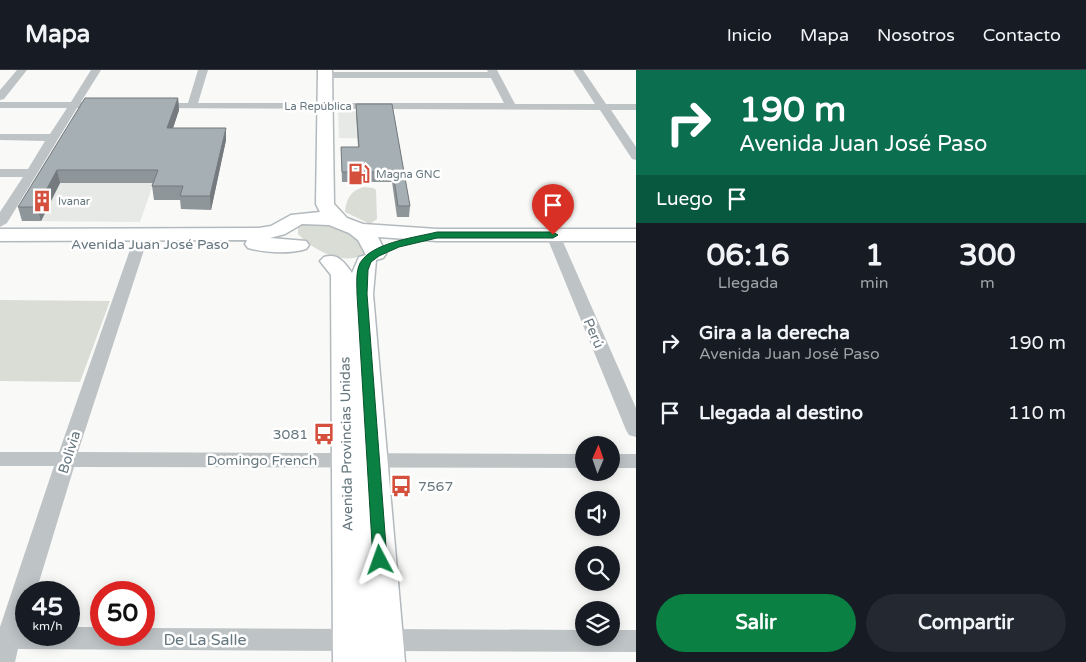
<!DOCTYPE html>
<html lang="es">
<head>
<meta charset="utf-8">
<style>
	:root { --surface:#171b24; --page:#242831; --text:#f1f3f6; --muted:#9ea1a6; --line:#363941; --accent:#0b8043 }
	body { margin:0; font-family:"Varela Round",sans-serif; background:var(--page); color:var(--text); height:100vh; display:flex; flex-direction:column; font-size:19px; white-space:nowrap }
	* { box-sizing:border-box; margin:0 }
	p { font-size:16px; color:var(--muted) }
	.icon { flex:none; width:28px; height:28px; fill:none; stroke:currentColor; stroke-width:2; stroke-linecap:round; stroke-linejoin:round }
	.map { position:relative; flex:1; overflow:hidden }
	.panel { display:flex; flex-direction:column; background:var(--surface); width:450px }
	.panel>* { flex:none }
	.hud { background:#0b6e4f; color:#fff; overflow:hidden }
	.needle { width:32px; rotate:2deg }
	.fabs { position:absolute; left:575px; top:366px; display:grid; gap:10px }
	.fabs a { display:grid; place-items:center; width:45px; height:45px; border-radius:50%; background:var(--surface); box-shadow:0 2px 12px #0003; font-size:25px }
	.speed { position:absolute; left:15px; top:511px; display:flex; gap:10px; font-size:25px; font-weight:700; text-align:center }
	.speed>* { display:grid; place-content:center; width:65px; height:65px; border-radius:50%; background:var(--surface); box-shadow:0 2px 12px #0003; line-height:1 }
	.speed small { font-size:12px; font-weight:400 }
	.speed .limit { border:8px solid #d22; background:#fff; color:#111 }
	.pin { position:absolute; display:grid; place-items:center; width:42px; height:42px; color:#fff; margin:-51px -21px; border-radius:50% 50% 50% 0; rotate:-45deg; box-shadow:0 0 5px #0007 }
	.pin .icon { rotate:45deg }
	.me { position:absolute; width:55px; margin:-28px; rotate:356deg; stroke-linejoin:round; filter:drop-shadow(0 0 4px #0008) }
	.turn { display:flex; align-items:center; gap:18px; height:105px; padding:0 20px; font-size:22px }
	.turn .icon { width:65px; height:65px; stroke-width:2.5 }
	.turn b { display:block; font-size:35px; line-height:42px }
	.then { display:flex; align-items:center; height:48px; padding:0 20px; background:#0003; gap:10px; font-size:19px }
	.eta { display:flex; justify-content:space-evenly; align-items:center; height:85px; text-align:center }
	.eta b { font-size:30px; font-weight:700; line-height:35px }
	.action { display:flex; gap:10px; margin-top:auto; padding:10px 20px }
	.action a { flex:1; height:58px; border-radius:30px; background:var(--accent); color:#fff; font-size:20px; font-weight:700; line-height:58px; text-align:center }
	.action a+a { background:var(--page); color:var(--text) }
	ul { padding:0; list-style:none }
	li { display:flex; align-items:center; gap:15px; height:70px; padding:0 20px }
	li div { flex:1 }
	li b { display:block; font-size:19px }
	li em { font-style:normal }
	header { display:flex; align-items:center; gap:30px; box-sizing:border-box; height:70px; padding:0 25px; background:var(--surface); border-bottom:1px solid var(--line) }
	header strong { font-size:24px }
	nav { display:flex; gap:28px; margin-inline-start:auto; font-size:18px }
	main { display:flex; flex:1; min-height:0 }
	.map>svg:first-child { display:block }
	.built { fill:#e7e9e7 }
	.green { fill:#daddd6 }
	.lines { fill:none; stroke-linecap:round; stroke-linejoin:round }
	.secondary-casing { stroke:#b3b9bd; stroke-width:3 }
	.minor { fill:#bec3c6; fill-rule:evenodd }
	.secondary { fill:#fff; fill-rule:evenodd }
	.wall { fill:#8f969a }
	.shaded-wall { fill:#747a7d }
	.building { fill:#a6afb3; stroke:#747a7d }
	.route { fill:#0b8043; stroke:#07532c }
	.labels { text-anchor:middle; stroke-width:5; stroke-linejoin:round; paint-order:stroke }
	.far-street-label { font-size:11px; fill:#66777f; stroke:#fff }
	.far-poi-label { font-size:11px; fill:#66777f; stroke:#fff; text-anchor:start }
	.street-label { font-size:14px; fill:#66777f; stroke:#fff }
	.poi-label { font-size:14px; fill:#66777f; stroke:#fff; text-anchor:end }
	.near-street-label { font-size:16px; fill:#66777f; stroke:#fff }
</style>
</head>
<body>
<header>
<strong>Mapa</strong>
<nav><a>Inicio</a><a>Mapa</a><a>Nosotros</a><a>Contacto</a></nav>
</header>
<main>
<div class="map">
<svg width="636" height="592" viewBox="0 0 636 592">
	<rect width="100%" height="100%" fill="#f9f9f7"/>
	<path class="built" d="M87,40H179L140,152L22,151Z
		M344,41L391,42L396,69L339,68L338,43Z"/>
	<path class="green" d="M364,117L373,118L376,120L377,149L370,154L345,142C346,129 351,120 364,117Z
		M319,151C341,158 356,161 368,182C347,198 313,181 298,164V155L302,152Z
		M0,230L110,231L80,312L0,311Z"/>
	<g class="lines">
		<g class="secondary-casing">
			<path id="secondary" d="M318,0H332L334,134L347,148L363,154L437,159H636V171H437L378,167L386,184L383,188L376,190L373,224L405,592H369V587V592H333L331,205L320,191L324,187C338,183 344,192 352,203L359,187L366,185L358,170L349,163L329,155L302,154L285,164L270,168L306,171L309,175L306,179C289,184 265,183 248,178L245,174L247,170L0,171V159L259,158L271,156L291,145L320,142L316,134Z"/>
		</g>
		<path class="minor" d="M17,0H27L4,29L0,30V20Z
			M91,0H101L81,32H104L109,35L104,38H77L7,153L0,157V142L23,107H0V99H28L45,71L0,70V64H50L67,38H0V32H71Z
			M198,0H208L198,33H504L491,8H325L320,5L325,2H488L487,0H497L515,34H595L573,0H583L606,34H636V40H611L636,77V90L632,89L600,40L151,38L150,36L151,34L155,33H188Z
			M553,161L558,162L560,165L636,338V367L629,365L626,360L546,165L548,162Z
			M139,170L144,171L146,174L78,382L584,384V398L74,397L36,522H26V565H69V557H101V565H144V558L350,559L359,562L362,570L359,578L350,581L18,579L15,592H0V557L54,396H0V382H59L132,174L134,171Z
			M611,384H636V398H611Z
			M386,559L584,560V568H611V560H636V582L386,581L377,578L374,570L377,562Z"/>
		<use href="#secondary" class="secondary"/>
	</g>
	<path class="wall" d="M85,28H178L179,40L173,58L226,70L211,140L181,139L180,130H154L152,116L153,113H60L41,151H22L18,137Z
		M356,34H392L410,136L409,147H397L392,112H342L341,77H358L356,43Z"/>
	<path class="shaded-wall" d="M178,28L179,40L169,70L167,58Z
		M226,58V70L211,140L210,126Z
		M57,100L60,113L41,151L37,137Z"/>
	<path class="building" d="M85,28H178L167,58H226L210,126H180L183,116H152L158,100H57L37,137H18Z
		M356,34H392L410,136H398L393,102H342L341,77H359Z"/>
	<path class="route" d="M437,162H553L558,165L553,168H437L399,177L379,186L371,192L368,200L367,224L387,490L385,494L380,496L375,494L373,490L357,224C357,213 355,197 363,189C377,172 417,167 437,162Z"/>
	<defs>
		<g id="fuel-bare" transform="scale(1.725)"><path d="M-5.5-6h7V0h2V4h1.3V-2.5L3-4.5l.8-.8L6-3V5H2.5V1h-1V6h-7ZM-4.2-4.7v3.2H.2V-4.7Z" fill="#d44f3c" stroke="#fff" stroke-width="2.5" paint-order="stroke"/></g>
		<g id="building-bare" transform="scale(1.725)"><path d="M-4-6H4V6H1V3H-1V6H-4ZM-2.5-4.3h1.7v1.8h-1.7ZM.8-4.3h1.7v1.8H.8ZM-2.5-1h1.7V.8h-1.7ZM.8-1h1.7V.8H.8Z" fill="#d44f3c" stroke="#fff" stroke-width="2.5" paint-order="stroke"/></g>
		<g id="bus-bare" transform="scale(1.725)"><path d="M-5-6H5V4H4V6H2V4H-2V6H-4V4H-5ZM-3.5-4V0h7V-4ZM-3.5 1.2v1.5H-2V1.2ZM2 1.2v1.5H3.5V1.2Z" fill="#d44f3c" stroke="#fff" stroke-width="2.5" paint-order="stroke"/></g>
	</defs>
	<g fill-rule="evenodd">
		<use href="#fuel-bare" x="359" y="104"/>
		<use href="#building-bare" x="42" y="131"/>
		<use href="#bus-bare" x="324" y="364"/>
		<use href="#bus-bare" x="401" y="416"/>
	</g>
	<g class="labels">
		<g class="far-street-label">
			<text x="318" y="40">La República</text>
		</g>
		<g class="far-poi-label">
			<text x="376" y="108">Magna GNC</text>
			<text x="58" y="135">Ivanar</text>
		</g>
		<g class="street-label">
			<text x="150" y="179">Avenida Juan José Paso</text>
			<text transform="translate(594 263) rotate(67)" y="5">Perú</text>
			<text transform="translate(346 374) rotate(-91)" y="5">Avenida Provincias Unidas</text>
			<text transform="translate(69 382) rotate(-72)" y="5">Bolivia</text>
			<text x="262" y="395">Domingo French</text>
		</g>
		<g class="poi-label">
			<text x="308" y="369">3081</text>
			<text x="418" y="421" text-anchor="start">7567</text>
		</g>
		<g class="near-street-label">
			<text x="205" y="575">De La Salle</text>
		</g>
	</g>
</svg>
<div class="fabs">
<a><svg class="needle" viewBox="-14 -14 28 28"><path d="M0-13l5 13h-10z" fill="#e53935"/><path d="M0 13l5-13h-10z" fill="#9ea1a6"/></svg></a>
<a><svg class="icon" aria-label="sound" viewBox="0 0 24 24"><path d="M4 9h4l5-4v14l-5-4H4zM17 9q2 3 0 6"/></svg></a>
<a><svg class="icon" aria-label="search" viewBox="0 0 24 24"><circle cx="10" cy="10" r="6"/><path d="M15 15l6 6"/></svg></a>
<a><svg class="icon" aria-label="layers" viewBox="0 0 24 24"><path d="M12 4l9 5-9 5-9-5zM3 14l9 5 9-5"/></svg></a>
</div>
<div class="speed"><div>45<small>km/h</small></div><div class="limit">50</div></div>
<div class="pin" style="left:553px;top:165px;background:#d93025"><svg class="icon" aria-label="arrive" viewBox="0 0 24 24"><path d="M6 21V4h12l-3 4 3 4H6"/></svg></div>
<svg class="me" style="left:380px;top:490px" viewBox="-20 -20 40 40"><path d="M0-17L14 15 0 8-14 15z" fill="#0b8043" stroke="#fff" stroke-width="4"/></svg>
</div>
<section class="panel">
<div class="hud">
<div class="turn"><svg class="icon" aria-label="right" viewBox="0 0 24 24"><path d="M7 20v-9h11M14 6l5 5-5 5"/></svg><div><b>190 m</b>Avenida Juan José Paso</div></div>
<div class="then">Luego<svg class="icon" aria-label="arrive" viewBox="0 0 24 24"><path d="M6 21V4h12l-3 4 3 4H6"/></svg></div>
</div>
<div class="eta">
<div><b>06:16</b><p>Llegada</p></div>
<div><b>1</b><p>min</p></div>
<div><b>300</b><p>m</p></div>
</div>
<ul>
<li><svg class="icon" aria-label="right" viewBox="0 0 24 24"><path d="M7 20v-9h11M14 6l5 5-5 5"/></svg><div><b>Gira a la derecha</b><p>Avenida Juan José Paso</p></div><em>190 m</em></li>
<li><svg class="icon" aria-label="arrive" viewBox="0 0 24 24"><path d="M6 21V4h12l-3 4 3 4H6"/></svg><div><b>Llegada al destino</b></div><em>110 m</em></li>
</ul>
<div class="action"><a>Salir</a><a>Compartir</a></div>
</section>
</main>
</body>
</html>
